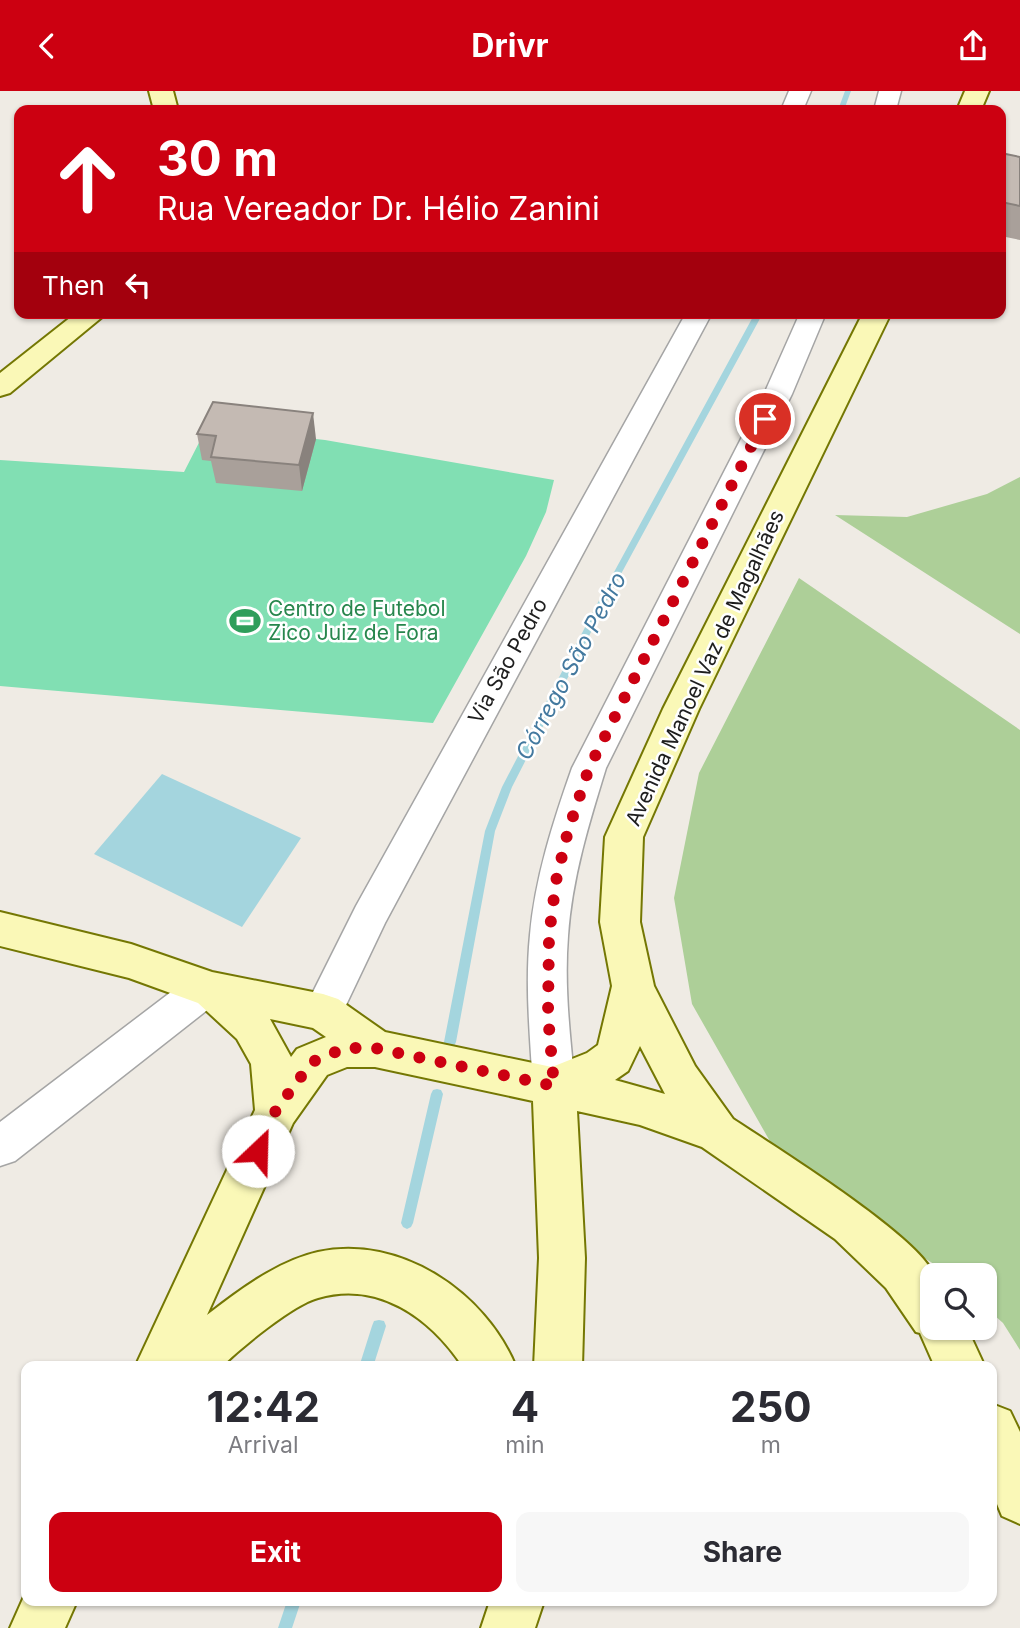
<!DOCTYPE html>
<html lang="en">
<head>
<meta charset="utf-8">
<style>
	:root { --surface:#fff; --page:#f7f7f7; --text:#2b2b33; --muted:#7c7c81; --accent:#c01 }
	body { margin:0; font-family:Inter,sans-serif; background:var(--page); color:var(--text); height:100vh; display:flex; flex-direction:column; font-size:26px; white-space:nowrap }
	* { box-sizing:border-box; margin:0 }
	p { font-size:23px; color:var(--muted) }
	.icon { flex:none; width:38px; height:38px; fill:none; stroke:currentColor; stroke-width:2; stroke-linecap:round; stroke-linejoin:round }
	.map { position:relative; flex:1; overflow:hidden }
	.side { position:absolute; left:21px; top:1270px; width:976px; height:245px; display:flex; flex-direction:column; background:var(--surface); border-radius:14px; box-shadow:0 2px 5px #0004 }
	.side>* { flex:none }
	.hud { position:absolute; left:14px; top:14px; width:992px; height:214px; border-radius:14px; box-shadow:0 2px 5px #0004; background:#c01; color:#fff; overflow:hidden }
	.controls { position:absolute; left:920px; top:1172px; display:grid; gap:14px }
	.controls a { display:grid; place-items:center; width:77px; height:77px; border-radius:14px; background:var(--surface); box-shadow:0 2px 5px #0004; font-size:35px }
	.pin { position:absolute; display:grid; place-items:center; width:60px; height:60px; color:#fff; margin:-30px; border:4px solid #fff; border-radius:50%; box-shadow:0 2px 7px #0007 }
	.me { position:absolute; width:77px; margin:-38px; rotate:24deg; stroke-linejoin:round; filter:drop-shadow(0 0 5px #0008) }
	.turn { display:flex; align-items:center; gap:24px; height:147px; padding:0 28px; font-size:32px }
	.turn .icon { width:91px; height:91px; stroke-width:2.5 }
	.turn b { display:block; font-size:49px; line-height:60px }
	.then { display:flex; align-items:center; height:66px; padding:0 28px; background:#0003; gap:14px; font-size:26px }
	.eta { display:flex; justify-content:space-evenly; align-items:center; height:119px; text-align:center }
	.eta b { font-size:42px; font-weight:700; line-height:49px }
	.action { display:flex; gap:14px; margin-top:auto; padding:14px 28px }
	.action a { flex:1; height:80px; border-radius:14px; background:var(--accent); color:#fff; font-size:28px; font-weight:700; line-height:80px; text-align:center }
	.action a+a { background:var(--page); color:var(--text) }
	header { display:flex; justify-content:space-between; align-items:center; height:91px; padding:0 28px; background:var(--accent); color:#fff; font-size:32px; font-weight:700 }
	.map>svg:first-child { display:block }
	.forest { fill:#adcf98 }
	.pitch { fill:#81dfb3 }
	.water { fill:#a4d5de }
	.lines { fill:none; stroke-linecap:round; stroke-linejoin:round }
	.stream { fill:#a4d5de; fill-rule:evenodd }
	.minor-casing { stroke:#a5a5a5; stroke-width:3 }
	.secondary-casing { stroke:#747703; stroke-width:4 }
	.minor { fill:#fff; fill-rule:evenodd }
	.secondary { fill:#faf8b7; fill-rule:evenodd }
	.wall { fill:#a9a09a }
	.shaded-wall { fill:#89827d }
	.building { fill:#c4bab3; stroke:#89827d; stroke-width:2 }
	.route { stroke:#c01; stroke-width:12; stroke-dasharray:0 21.6 }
	.labels { text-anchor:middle; stroke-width:5; stroke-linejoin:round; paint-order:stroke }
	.leisure-label { font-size:21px; fill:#27864d; stroke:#fff; text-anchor:start }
	.street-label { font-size:21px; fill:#1e1e1e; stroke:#fff }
	.water-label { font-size:23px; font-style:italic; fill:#43799f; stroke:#fff }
</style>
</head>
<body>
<header><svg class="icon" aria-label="back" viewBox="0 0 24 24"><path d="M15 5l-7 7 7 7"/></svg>Drivr<svg class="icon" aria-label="share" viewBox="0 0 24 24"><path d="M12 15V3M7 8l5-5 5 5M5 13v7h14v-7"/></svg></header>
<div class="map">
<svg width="1020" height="1537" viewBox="0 0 1020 1537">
	<rect width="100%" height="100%" fill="#efebe4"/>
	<path class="forest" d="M1020,386V543L835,424L907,426L987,403Z
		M799,487L1020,639V1259L1003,1232L985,1216V1185H952L824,1101L771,1052L692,913L674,807L699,682Z"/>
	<path class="pitch" d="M207,336L325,349L554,389L546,421L526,465L433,632L0,595V369L184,381Z"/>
	<path class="water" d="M162,683L301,747L242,836L94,763Z"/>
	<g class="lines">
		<path class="stream" d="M845,0H851L844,19H838Z
			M755,222H763L615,494L512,696L495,740L456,951L454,955L450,956L446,955L444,951L485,740L502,696L607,494Z
			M437,998L441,999L443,1003L413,1132L411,1136L407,1138L403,1136L401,1132L431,1003L433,999Z
			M379,1229L384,1230L386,1235L373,1276H359L372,1235L374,1230Z
			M287,1510H301L292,1537H278Z"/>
		<g class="minor-casing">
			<path id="minor" d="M789,0H811L803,19H781Z
				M879,0H901L896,19H874Z
				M686,222H712L385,832L337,933L323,938L309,933L303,921L356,815Z
				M800,222H826L792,303L606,677C589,732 572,787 568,845C564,895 570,945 575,995L569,1008L554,1013L539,1008L533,995C530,945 525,894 530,844C535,787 553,731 572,677L764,303Z
				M206,880L220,885L226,897L220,909L15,1070L0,1075V1031L192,885Z"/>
		</g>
		<g class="secondary-casing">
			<path id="secondary" d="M149,0H173L178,19H154Z
				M965,0H989L981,19H957Z
				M76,222H107L10,302L0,305V282Z
				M863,222H891L699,618L643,746L640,831L654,895L695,975L733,1028C769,1052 924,1148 934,1185C936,1195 933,1224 933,1237H967L985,1276H935L920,1242L916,1241L886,1197L835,1148L702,1056L640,1034L577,1020L585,1167L582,1276H534L539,1167L533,1010L375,976H347L327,984L293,1032L207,1224C239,1199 278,1170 318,1161C400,1143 486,1202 516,1276H463C431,1227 378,1189 318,1207C292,1214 241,1257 221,1276H135L255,1019L251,973L237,948L198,912L129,887L0,855V821L131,853L212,881L323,903L338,908L385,941L552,976L587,962L598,954L612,895L600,831L605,746L663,618ZM270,928L313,937L326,946L297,958L291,966ZM640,955L665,1003L615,989L628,980Z
				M992,1313L1010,1320L1020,1341V1433L1002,1425L992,1401Z
				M26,1501V1510H77L65,1537H10Z
				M490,1510H544L535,1537H481Z"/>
		</g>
		<use href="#minor" class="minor"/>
		<use href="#secondary" class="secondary"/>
	</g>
	<path class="wall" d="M1001,62L1020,66V149L1001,145Z
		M197,343L316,348L302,400L216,392L211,370L202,369Z"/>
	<path class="shaded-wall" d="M313,322L316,348L302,400L299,374Z"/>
	<path class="building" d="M1001,62L1020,66V115L1001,111Z
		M213,311L313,322L299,374L211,366L216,345L197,343Z"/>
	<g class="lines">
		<path class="route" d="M258,1060L276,1019L312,971L345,957H375L554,995L548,924L549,845L556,790L568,740L589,677L765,328"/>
	</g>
	<defs>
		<g id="stadium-bare" transform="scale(2.415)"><path d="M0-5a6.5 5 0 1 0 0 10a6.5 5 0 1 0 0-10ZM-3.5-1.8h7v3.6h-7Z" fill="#2e9e5b" stroke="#fff" stroke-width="2.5" paint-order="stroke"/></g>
	</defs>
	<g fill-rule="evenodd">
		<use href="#stadium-bare" x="245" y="530"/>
	</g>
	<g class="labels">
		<g class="leisure-label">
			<text x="268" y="525">Centro de Futebol<tspan x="268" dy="24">Zico Juiz de Fora</tspan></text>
		</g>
		<g class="street-label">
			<text transform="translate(508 570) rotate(-61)" y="7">Via São Pedro</text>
			<text transform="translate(705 577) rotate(-65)" y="7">Avenida Manoel Vaz de Magalhães</text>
		</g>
		<g class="water-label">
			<text transform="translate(571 575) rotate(-62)" y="8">Córrego São Pedro</text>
		</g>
	</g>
</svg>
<div class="controls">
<a><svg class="icon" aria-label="search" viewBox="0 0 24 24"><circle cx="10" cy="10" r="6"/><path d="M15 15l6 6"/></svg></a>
</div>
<div class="pin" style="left:765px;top:328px;background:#d93025"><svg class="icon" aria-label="arrive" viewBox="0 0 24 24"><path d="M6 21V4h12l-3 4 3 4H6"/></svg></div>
<svg class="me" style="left:258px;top:1060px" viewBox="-20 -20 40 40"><circle r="19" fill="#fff"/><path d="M0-13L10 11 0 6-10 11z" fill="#c01"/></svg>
<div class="hud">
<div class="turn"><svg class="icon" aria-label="ahead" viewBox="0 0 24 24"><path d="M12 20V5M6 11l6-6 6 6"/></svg><div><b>30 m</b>Rua Vereador Dr. Hélio Zanini</div></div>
<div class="then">Then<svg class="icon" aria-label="left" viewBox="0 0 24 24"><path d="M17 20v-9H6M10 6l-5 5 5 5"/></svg></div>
</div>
<section class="side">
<div class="eta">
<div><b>12:42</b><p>Arrival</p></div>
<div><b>4</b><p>min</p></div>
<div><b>250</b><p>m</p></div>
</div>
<div class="action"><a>Exit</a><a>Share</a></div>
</section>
</div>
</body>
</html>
